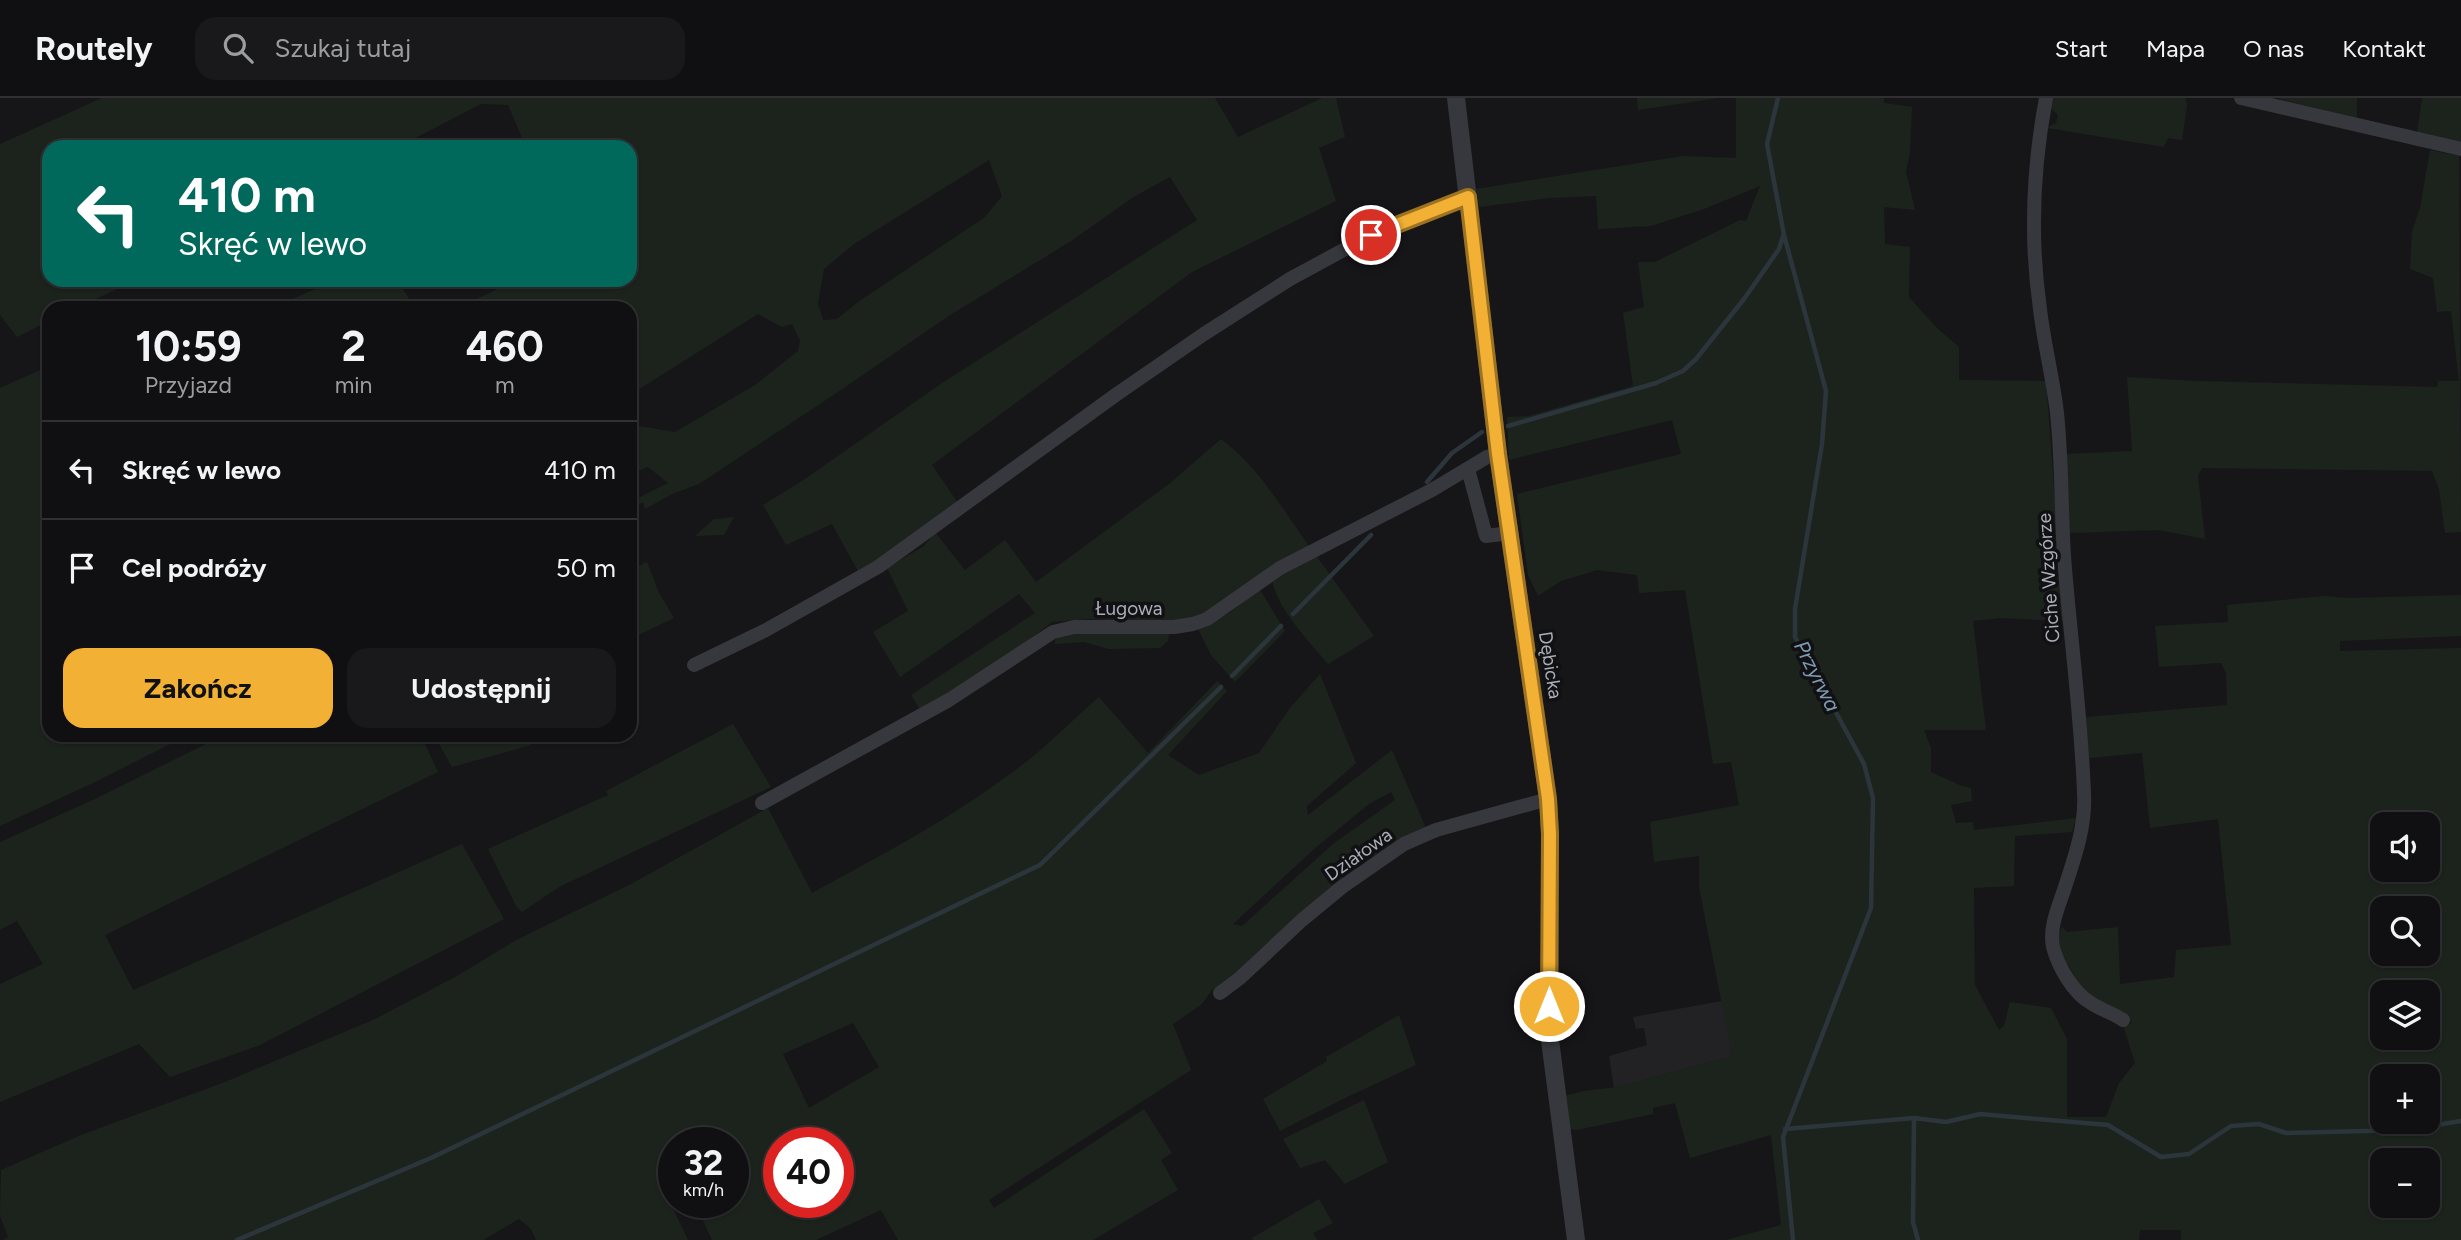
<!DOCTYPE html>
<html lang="pl">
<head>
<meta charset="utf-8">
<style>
	:root { --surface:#101012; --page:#19191b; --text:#f1f3f6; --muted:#9c9d9f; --line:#303032; --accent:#f2b134 }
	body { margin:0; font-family:Figtree,sans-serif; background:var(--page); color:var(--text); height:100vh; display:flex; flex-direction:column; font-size:26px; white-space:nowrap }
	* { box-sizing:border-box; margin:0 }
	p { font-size:23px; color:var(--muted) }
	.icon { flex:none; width:38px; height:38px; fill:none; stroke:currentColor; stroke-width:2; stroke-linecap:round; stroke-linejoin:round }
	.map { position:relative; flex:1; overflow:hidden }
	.side { position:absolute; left:42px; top:203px; width:595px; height:441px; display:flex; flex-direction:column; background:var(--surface); border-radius:21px; box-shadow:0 2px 5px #0004,0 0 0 2px var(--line) }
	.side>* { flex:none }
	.guide { position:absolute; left:42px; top:42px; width:595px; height:147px; border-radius:21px; box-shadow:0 2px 5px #0004,0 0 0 2px var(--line); background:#00695c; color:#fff; overflow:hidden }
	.tools { position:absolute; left:2370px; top:714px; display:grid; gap:14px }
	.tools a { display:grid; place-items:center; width:70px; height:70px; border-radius:14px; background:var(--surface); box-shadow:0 2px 5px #0004,0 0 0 2px var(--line); font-size:35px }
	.speed { position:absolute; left:658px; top:1029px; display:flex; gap:14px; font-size:35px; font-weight:700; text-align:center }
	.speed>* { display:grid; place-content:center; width:91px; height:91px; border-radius:50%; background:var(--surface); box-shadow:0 2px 5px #0004,0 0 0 2px var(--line); line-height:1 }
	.speed small { font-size:18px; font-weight:400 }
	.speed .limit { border:10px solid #d22; background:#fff; color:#111 }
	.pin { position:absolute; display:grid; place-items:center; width:60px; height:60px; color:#fff; margin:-30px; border:4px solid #fff; border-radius:50%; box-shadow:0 2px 7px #0007 }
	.me { position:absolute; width:77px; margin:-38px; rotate:0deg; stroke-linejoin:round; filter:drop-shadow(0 0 5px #0008) }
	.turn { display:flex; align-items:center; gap:24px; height:147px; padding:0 21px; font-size:32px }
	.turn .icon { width:91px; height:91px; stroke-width:2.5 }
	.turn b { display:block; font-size:49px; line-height:60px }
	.eta { display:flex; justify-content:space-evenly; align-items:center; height:119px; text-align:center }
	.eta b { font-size:42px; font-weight:700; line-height:49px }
	.cta { display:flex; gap:14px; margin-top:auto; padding:14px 21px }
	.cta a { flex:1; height:80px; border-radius:21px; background:var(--accent); color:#111; font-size:28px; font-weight:700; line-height:80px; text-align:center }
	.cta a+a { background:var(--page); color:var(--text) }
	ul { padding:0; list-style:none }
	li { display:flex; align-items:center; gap:21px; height:98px; padding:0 21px; border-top:2px solid var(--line) }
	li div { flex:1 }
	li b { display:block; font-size:26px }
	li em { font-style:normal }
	header { display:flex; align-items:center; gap:42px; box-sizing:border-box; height:98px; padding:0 35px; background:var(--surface); border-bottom:2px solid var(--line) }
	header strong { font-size:33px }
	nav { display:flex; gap:38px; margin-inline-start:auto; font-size:24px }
	.search { width:490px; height:63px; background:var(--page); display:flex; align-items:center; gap:18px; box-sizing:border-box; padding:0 24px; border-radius:21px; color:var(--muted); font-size:26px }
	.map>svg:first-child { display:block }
	.built { fill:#222225 }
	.green { fill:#1c231d; fill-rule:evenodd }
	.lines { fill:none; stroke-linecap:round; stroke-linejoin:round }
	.stream { stroke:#2c353c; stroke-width:4.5 }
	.minor { stroke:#37383d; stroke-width:14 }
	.tertiary { stroke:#37383d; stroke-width:18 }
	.route-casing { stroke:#9d7322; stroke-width:18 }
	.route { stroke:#f2b134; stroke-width:12 }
	.labels { text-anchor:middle; stroke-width:7; stroke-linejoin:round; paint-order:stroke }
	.street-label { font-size:19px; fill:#a8adb8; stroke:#111113 }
	.water-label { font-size:21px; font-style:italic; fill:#7f9bb3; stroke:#111113 }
</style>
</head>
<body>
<header>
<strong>Routely</strong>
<div class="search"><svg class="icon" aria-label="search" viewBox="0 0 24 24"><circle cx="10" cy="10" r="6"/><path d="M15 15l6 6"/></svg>Szukaj tutaj</div>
<nav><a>Start</a><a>Mapa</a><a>O nas</a><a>Kontakt</a></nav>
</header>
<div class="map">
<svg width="2461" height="1142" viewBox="0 0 2461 1142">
	<rect width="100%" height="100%" fill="#161618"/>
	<path class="built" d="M1722,903L1732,958L1614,990L1609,958L1647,947L1644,930L1636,931L1633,919Z"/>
	<path class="green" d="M102,0H1215L1238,39L1322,0H1336L1345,39L1319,50L1336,103L1192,174L932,367L958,405L899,451L858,473L832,426L786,447L763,407L805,381L942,285L1197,122L1170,79L1135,98L1071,143L947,219L838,294L699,386L672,396L645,411L643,404L630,411V404L668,385L648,369L630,376V317L639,328L675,334L755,287L798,253L800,243L792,226L782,229L758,216L630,297V210H458L516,182H630V49H526L508,7L481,6L398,49H49V182H136L77,210H49V223L17,239L0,217V46ZM989,62L1002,98L985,119L858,204L837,221L823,222L818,205L824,171L854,146Z
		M1637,0H1719L1638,12Z
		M1736,0H1884V5L1912,9L1910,56L1906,73L1915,112L1884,109L1885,146L1910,149L1909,199L1937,230L1959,249V282L2046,283L2064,523L2000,520L1973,523L1986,632H1924L1931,650V674L1962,688L1971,690L1972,703L1951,707L1956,725L1973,724L1974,732L2076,720L2072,734L2015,738L2014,788L1974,790L1975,887L1999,932L2004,928L2010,904L2051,910L2067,941V1019H2106L2119,985L2135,965L2123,927L2132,925L2117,911L2084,895L2055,844L2062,829L2067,834L2118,829L2120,886L2174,879L2176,852L2231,847L2218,721L2150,730L2142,655L2089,660L2086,619L2227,607L2226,575L2221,565L2159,569L2155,528L2228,524L2227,507L2325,498L2349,500L2461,497V538L2340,543V553L2461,550V1142H2181V1132H2140L2139,1142H1726L1781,1127L1771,1037L1690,1060L1675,1005L1653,1010V1016L1577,1032L1569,1031L1564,998L1584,993L1617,989L1732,958L1699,789V758L1654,764L1650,724L1739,707L1731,664L1713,666L1685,492L1639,495L1637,477L1597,472L1561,483L1538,498L1528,477L1517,396L1681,356L1672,322L1509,362L1507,319L1529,318L1633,288L1623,215L1644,209L1638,164H1655L1740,122L1746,123L1760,88L1704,111L1651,128L1598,131L1596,98L1549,100L1479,109L1476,91L1683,58L1736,60ZM2382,726H2427V772H2382ZM2382,810H2427V856H2382ZM2382,894H2427V940H2382ZM2382,978H2427V1024H2382ZM2382,1062H2427V1108H2382Z
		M2053,0H2186L2187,7L2182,42L2168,40L2164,49L2047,30L2056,25L2058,17L2051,11Z
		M2279,0H2357V20L2279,1Z
		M2422,0H2461V45L2417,36Z
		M2430,52L2459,58L2461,434L2445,435L2439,391L2432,373L2202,370L2198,378L2205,441L2159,432L2068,435L2066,356L2132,353L2127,279L2196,283L2437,289L2438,283H2459L2451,213L2437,214L2433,180L2410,171L2412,133L2420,110Z
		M335,182H397L415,210H273Z
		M49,268V637H188L93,685L0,728V290Z
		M1221,341C1258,368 1283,412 1309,448L1198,520L1166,525L1090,521L1052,524L992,570L921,613L911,597L1035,515L1019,496L900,579L873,534L908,513L887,470L924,448L935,434L965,472L1005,442L1036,484L1169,386Z
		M734,419L724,437L695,438L714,421Z
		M1315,456L1374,538L1328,566C1310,544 1276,510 1272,481Z
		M647,464L659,495L674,520L630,541V472Z
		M1259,490L1285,533L1235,584L1211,557L1198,531L1231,514Z
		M1077,534L1169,536L1168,543L1160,550L1109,551L1084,544L1055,546L1056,537Z
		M1320,576L1356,665L1307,708L1308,717L1392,652L1426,730L1366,763L1315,803L1254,857L1236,878L1212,892L1202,906L1173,926L1191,972L989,1102L994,1110L1144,1011L1172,1055L1161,1062L1178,1092L1093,1142H898L881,1112L816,1142H712L694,1104H733V1045H676L682,1040L671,1046H674V1068L659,1081L688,1142H536L531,1131L519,1121L483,1142H3L8,1139L0,1118L1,1072L81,1037L225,984L373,922L457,878L518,841L631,786L768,710L812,795C888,754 963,714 1031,660C1054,641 1076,619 1099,599L1148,655L1217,583L1227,593L1168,657L1199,677L1259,655L1290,610ZM1391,694L1395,702L1333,746L1242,828L1233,826L1314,751L1369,706ZM853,925L879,969L809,1010L783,956ZM779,1045H838V1104H779Z
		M733,626L771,689L559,789L522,814L516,808L488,751L608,697L606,693Z
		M224,637H421L438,674L105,837L133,892L462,746L504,821L260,947L170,979L139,946L0,1004V886L43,866L17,823L0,832V744L97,700Z
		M434,637H551L528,648L452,669Z
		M1399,917L1416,967L1347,999L1280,1033L1263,1001L1327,963L1326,959Z
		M1364,1002L1388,1064L1345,1086L1325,1062L1300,1070L1283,1041Z
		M1319,1101L1333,1125L1313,1135L1317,1142H1253L1252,1140Z"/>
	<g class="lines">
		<path class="stream" d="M1778,0L1767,46L1784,137L1826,293L1822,346L1795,511V539L1864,666L1873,700L1871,810L1783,1039L1793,1142
			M1508,328L1656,285L1683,273L1696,261L1744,201L1779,151L1783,138
			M1427,384L1452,355L1482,334
			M1293,516L1371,437
			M1232,578L1281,528
			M1914,1020L1946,1024L1980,1016L2108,1027L2161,1059L2189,1056L2231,1028L2259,1026L2286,1035L2406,1032L2461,1023
			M1785,1031L1914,1020L1913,1124L1918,1142
			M237,1142L431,1060L1040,767L1221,589"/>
		<path class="minor" d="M2046,0C2033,69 2030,141 2040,211C2044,246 2053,280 2057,315C2062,362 2061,410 2064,458C2070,537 2081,615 2084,695C2086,729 2074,761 2064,792C2058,810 2049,830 2053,849C2058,868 2073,895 2091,905C2101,912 2113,915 2123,922
			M2241,0L2461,51
			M1468,371L1486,438L1510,435
			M694,567L766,532L878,469L1117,296L1204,236L1290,181L1371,137L1468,99
			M762,705L949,602L1053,534L1074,529H1174L1193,526L1207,521L1280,470L1432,392L1487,359L1498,356
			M1220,895L1240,880L1302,822L1342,789L1404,746L1436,732L1548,701"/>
		<path class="tertiary" d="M1456,0L1498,356L1548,701L1550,736V942L1576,1142"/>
	</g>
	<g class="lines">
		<g class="route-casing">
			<path id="route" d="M1371,137L1468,99L1498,356L1548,701L1550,736L1549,908"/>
		</g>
		<use href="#route" class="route"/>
	</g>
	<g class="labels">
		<g class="street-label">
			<text transform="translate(2048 480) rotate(-94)" y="7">Ciche Wzgórze</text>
			<text x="1129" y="517">Ługowa</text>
			<text transform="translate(1551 567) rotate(81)" y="7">Dębicka</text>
			<text transform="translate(1358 756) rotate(-35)" y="7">Działowa</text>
		</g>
		<g class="water-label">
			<text transform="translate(1817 578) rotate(63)" y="7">Przyrwa</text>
		</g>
	</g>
</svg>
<div class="tools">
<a><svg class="icon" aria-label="sound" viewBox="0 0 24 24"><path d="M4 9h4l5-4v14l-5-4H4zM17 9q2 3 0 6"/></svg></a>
<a><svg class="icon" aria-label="search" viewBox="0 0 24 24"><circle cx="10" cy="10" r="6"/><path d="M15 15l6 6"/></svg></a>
<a><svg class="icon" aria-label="layers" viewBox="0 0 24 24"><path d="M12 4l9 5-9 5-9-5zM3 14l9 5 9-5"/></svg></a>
<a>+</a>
<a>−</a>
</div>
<div class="speed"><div>32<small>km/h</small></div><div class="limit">40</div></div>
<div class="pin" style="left:1371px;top:137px;background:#d93025"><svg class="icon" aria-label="arrive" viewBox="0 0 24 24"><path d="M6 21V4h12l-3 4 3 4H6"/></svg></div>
<svg class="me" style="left:1549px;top:908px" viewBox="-20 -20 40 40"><circle r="17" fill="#f2b134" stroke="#fff" stroke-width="3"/><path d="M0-11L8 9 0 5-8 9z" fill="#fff"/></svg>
<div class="guide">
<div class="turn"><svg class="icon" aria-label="left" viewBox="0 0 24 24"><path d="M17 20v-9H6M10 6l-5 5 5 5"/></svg><div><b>410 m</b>Skręć w lewo</div></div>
</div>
<section class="side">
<div class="eta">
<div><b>10:59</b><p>Przyjazd</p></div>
<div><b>2</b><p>min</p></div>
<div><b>460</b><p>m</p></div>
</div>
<ul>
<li><svg class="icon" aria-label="left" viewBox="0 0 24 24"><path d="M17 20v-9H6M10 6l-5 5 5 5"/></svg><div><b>Skręć w lewo</b></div><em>410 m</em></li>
<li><svg class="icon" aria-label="arrive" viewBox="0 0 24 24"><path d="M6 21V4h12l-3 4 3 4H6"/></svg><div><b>Cel podróży</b></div><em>50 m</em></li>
</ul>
<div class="cta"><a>Zakończ</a><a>Udostępnij</a></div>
</section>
</div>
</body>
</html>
